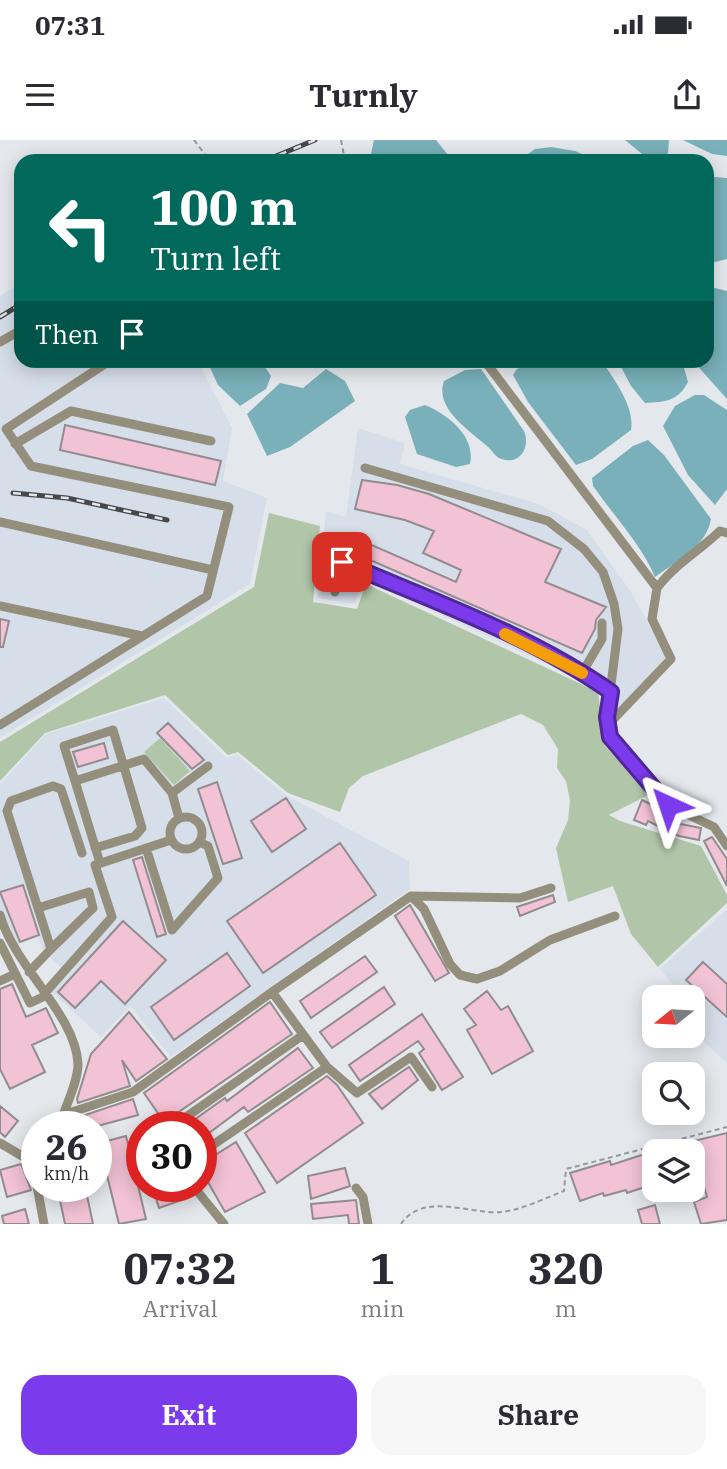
<!DOCTYPE html>
<html lang="en">
<head>
<meta charset="utf-8">
<style>
	:root { --surface:#fff; --page:#f7f7f7; --text:#2b2b33; --muted:#7c7c81; --accent:#7c3aed }
	body { margin:0; font-family:"IBM Plex Serif",serif; background:var(--page); color:var(--text); height:100vh; display:flex; flex-direction:column; font-size:26px; white-space:nowrap }
	* { box-sizing:border-box; margin:0 }
	p { font-size:23px; color:var(--muted) }
	.icon { flex:none; width:38px; height:38px; fill:none; stroke:currentColor; stroke-width:2; stroke-linecap:round; stroke-linejoin:round }
	.map { position:relative; height:1084px; overflow:hidden }
	.details { display:flex; flex-direction:column; background:var(--surface); flex:1 }
	.details>* { flex:none }
	.banner { position:absolute; left:14px; top:14px; width:700px; height:214px; border-radius:21px; box-shadow:0 4px 18px #0003; background:#00695c; color:#fff; overflow:hidden }
	.needle { width:46px; rotate:252deg }
	.buttons { position:absolute; left:642px; top:845px; display:grid; gap:14px }
	.buttons a { display:grid; place-items:center; width:63px; height:63px; border-radius:14px; background:var(--surface); box-shadow:0 4px 18px #0003; font-size:35px }
	.speed { position:absolute; left:21px; top:971px; display:flex; gap:14px; font-size:35px; font-weight:700; text-align:center }
	.speed>* { display:grid; place-content:center; width:91px; height:91px; border-radius:50%; background:var(--surface); box-shadow:0 4px 18px #0003; line-height:1 }
	.speed small { font-size:18px; font-weight:400 }
	.speed .limit { border:10px solid #d22; background:#fff; color:#111 }
	.pin { position:absolute; display:grid; place-items:center; width:60px; height:60px; color:#fff; margin:-30px; border-radius:14px; box-shadow:0 4px 10px #0006 }
	.me { position:absolute; width:77px; margin:-38px; rotate:318deg; stroke-linejoin:round; filter:drop-shadow(0 0 5px #0008) }
	.turn { display:flex; align-items:center; gap:24px; height:147px; padding:0 21px; font-size:32px }
	.turn .icon { width:91px; height:91px; stroke-width:2.5 }
	.turn b { display:block; font-size:49px; line-height:60px }
	.then { display:flex; align-items:center; height:66px; padding:0 21px; background:#0003; gap:14px; font-size:26px }
	.eta { display:flex; justify-content:space-evenly; align-items:center; height:119px; text-align:center }
	.eta b { font-size:42px; font-weight:700; line-height:49px }
	.primary-button { display:flex; gap:14px; margin-top:auto; padding:14px 21px }
	.primary-button a { flex:1; height:80px; border-radius:21px; background:var(--accent); color:#fff; font-size:28px; font-weight:700; line-height:80px; text-align:center }
	.primary-button a+a { background:var(--page); color:var(--text) }
	.status { display:flex; justify-content:space-between; align-items:center; height:49px; padding:0 35px; background:var(--surface); direction:ltr }
	.status svg { height:19px; fill:currentColor }
	header { display:flex; justify-content:space-between; align-items:center; height:91px; padding:0 21px; background:var(--surface); font-size:32px; font-weight:700 }
	.map>svg:first-child { display:block }
	.built { fill:#d6dee9 }
	.green { fill:#b1c6a9 }
	.water { fill:#79b0b9 }
	.building { fill:#f2c2d5; stroke:#928c8f; stroke-width:2 }
	.lines { fill:none; stroke-linecap:round; stroke-linejoin:round }
	.path { stroke:#96999c; stroke-width:2; stroke-dasharray:5 3.5; stroke-linecap:butt }
	.minor { stroke:#948e7c; stroke-width:9 }
	.rail-casing { stroke:#47484b; stroke-width:5 }
	.rail { stroke:#e4e8ec; stroke-width:2.5; stroke-dasharray:8; stroke-linecap:butt }
	.route-casing { stroke:#51269a; stroke-width:18 }
	.route { stroke:#7c3aed; stroke-width:12 }
	.slow { stroke:#f59e0b; stroke-width:12 }
</style>
</head>
<body>
<div class="status"><b>07:31</b><svg viewBox="0 0 49 12"><path d="M0 12V9h3v3zM5 12V6h3v6zM10 12V3h3v9zM15 12V0h3v12zM26 1h20v11H26zM47 4h2v5h-2z"/></svg></div>
<header><svg class="icon" aria-label="menu" viewBox="0 0 24 24"><path d="M4 6h16M4 12h16M4 18h16"/></svg>Turnly<svg class="icon" aria-label="share" viewBox="0 0 24 24"><path d="M12 15V3M7 8l5-5 5 5M5 13v7h14v-7"/></svg></header>
<div class="map">
<svg width="727" height="1084" viewBox="0 0 727 1084">
	<rect width="100%" height="100%" fill="#e4e8ec"/>
	<path class="built" d="M21,143V220L198,221L232,288L223,341L267,358L250,444L0,598V156Z
		M358,288L405,303L400,324L539,364L587,390L631,452L668,520L611,581L601,549L362,438L355,464L318,458L326,371L346,377Z
		M164,558L226,618L237,615L287,656L409,721L410,749L171,917L130,866L101,897L53,853L48,858L42,849L61,827L44,812L38,797L13,805L0,772V644L46,594Z
		M727,769V923L693,892V858L679,857L681,855L660,829Z"/>
	<path class="green" d="M269,373L320,386L313,462L357,469L366,444L598,552L605,606L650,654L609,675L620,681L701,706L727,755V763L658,827L631,794L613,746L568,762L556,708L568,680L570,660L566,641L557,628L558,609L543,585L521,574L363,636L349,648L340,672L288,653L238,612L228,615L165,555L45,593L0,641V602L254,447Z
		M160,598L190,631L174,645L144,612Z"/>
	<path class="water" d="M374,0H436L453,21H385L371,14Z
		M625,0H669L668,13L663,18H647Z
		M683,0H727V16L712,14Z
		M551,7L575,11L599,21H518L535,9Z
		M715,37L727,38V119L707,124V39Z
		M711,147L727,151V259L693,221L707,220V148Z
		M207,221H261L271,236L266,249L240,266L218,245Z
		M537,221H602C614,240 635,266 631,290L592,319L576,325L528,262L513,235L517,229Z
		M618,221H682L688,242C678,261 666,262 645,263L631,246Z
		M326,229L345,241L355,261L290,307L267,316L247,274L280,243L303,248Z
		M481,229L524,291C531,308 519,327 499,318C494,315 491,309 487,306C470,291 434,268 444,241L465,230Z
		M695,255H704L727,270V349L715,365L688,335L663,286L675,266Z
		M425,265C449,275 476,297 470,324L456,327L417,314L405,277L410,270Z
		M648,300L664,315L711,379C706,407 677,421 655,437C641,404 614,376 593,346L592,338L633,306Z"/>
	<path class="building" d="M65,285L221,321L215,345L60,310Z
		M362,340L397,345L429,354L561,409L545,442L606,467L596,480L595,489L582,513L352,412L358,399L456,442L461,430L423,413L434,391L405,380L355,369Z
		M0,479L9,481L3,507H0Z
		M168,583L204,620L192,629L157,593Z
		M104,603L108,618L78,627L73,612Z
		M217,642L242,718L223,724L198,649Z
		M286,658L306,689L272,712L251,681Z
		M642,660L678,677L675,683L701,688L699,700L679,696L648,681L646,685L634,680Z
		M712,697L727,719V746L704,701Z
		M340,703L376,755L263,833L227,781Z
		M142,717L166,794L157,797L133,720Z
		M23,745L39,795L20,802L0,752Z
		M553,755L555,762L520,776L517,767Z
		M410,765L449,833L435,841L395,776Z
		M123,781L166,820L125,864L101,841L75,868L58,852Z
		M227,813L250,846L174,900L151,867Z
		M365,816L377,832L311,878L300,861Z
		M703,822L727,844V877L686,840Z
		M12,844L26,877L46,868L58,893L32,905L45,932L10,949L0,929V849Z
		M384,847L395,864L332,908L320,892Z
		M487,851L501,870L508,866L533,911L492,934L467,890L476,885L464,869Z
		M270,862L292,894L164,982L144,953Z
		M129,872L167,919L136,941L122,920L130,946L78,963L77,959L91,914Z
		M422,874L463,937L442,950L419,913L424,909L418,901L360,941L349,925Z
		M298,908L313,928L307,932L248,972L244,967L201,999V987H184L225,958L227,961Z
		M409,927L418,940L382,969L369,954Z
		M327,936L337,945L363,983L277,1043L245,993Z
		M133,959L138,975L94,987H66L73,979Z
		M0,966L18,981L5,997L0,992Z
		M727,993V1080L701,1084L694,1062L707,1057L699,1028L693,1029V1012L656,1010Z
		M126,996L146,1079L119,1084L99,1003Z
		M236,1002L265,1052L225,1072L201,1030V1024Z
		M654,1011V1044L627,1053L626,1050L604,1056L603,1053L580,1061L570,1033L610,1021L611,1025Z
		M21,1024L31,1050L7,1057L0,1030Z
		M345,1028L350,1046L311,1059L308,1036Z
		M57,1046H85L93,1084H65Z
		M152,1046H177L182,1060L159,1068Z
		M356,1060L359,1084H349L348,1075L313,1079L311,1064Z
		M655,1065L660,1084H642L638,1070Z
		M25,1069L29,1084H4L2,1076Z"/>
	<g class="lines">
		<path class="path" d="M194,0L210,21
			M341,0L345,21
			M401,1084C423,1051 471,1075 501,1072C522,1070 545,1058 564,1051L566,1029L727,987"/>
		<path class="minor" d="M0,202L21,190
			M484,220L657,448L652,479L671,519L607,586
			M15,304L71,271L211,301
			M365,328L548,381L584,409L603,432L614,464L618,489L607,577L610,597L668,665L714,687L727,706
			M0,382L213,430
			M657,448C674,425 699,411 720,391L727,393
			M335,452L342,422C433,461 530,496 611,552
			M0,466L142,496
			M582,533L602,499V483
			M0,585L207,456L229,367L31,326L6,289L111,220
			M75,641L64,606L113,590L142,688L135,696L95,708
			M172,653L208,626
			M170 693a16 16 0 1 1 32 0a16 16 0 1 1-32 0Z
			M146,708L172,790
			M100,723L75,641L144,619L172,653L179,678
			M411,756L424,769L450,824L460,835L477,839L500,831L550,800L615,776
			M38,768L89,752L93,768L51,809
			M0,775C14,826 76,875 78,924C78,941 68,960 63,976
			M172,790L218,738L208,706L199,702
			M0,803L30,863L45,856
			M29,832L51,809L7,671L11,661L53,646L61,649L82,713
			M0,841L15,834
			M272,852L411,756L520,758L551,748
			M44,854L112,777L95,725L171,700
			M327,927L357,953L411,917L432,947
			M176,984L303,895
			M56,987L69,973L133,952L272,852L327,927L201,1013
			M0,1003L34,1023L37,1042
			M37,1046L44,1084
			M193,1046L224,1084
			M356,1048L363,1057L368,1084"/>
		<g class="rail-casing">
			<path id="rail" d="M264,21L315,0
				M0,177L21,164
				M13,353L67,358L167,380"/>
		</g>
		<use href="#rail" class="rail"/>
	</g>
	<g class="lines">
		<g class="route-casing">
			<path id="route" d="M342,422C433,461 530,495 611,552L607,577L610,597L668,665"/>
		</g>
		<use href="#route" class="route"/>
		<path class="slow" d="M505,494L582,533"/>
	</g>
</svg>
<div class="buttons">
<a><svg class="needle" viewBox="-14 -14 28 28"><path d="M0-13l5 13h-10z" fill="#e53935"/><path d="M0 13l5-13h-10z" fill="#7c7c81"/></svg></a>
<a><svg class="icon" aria-label="search" viewBox="0 0 24 24"><circle cx="10" cy="10" r="6"/><path d="M15 15l6 6"/></svg></a>
<a><svg class="icon" aria-label="layers" viewBox="0 0 24 24"><path d="M12 4l9 5-9 5-9-5zM3 14l9 5 9-5"/></svg></a>
</div>
<div class="speed"><div>26<small>km/h</small></div><div class="limit">30</div></div>
<div class="pin" style="left:342px;top:422px;background:#d93025"><svg class="icon" aria-label="arrive" viewBox="0 0 24 24"><path d="M6 21V4h12l-3 4 3 4H6"/></svg></div>
<svg class="me" style="left:668px;top:665px" viewBox="-20 -20 40 40"><path d="M0-17L14 15 0 8-14 15z" fill="#7c3aed" stroke="#fff" stroke-width="4"/></svg>
<div class="banner">
<div class="turn"><svg class="icon" aria-label="left" viewBox="0 0 24 24"><path d="M17 20v-9H6M10 6l-5 5 5 5"/></svg><div><b>100 m</b>Turn left</div></div>
<div class="then">Then<svg class="icon" aria-label="arrive" viewBox="0 0 24 24"><path d="M6 21V4h12l-3 4 3 4H6"/></svg></div>
</div>
</div>
<section class="details">
<div class="eta">
<div><b>07:32</b><p>Arrival</p></div>
<div><b>1</b><p>min</p></div>
<div><b>320</b><p>m</p></div>
</div>
<div class="primary-button"><a>Exit</a><a>Share</a></div>
</section>
</body>
</html>
